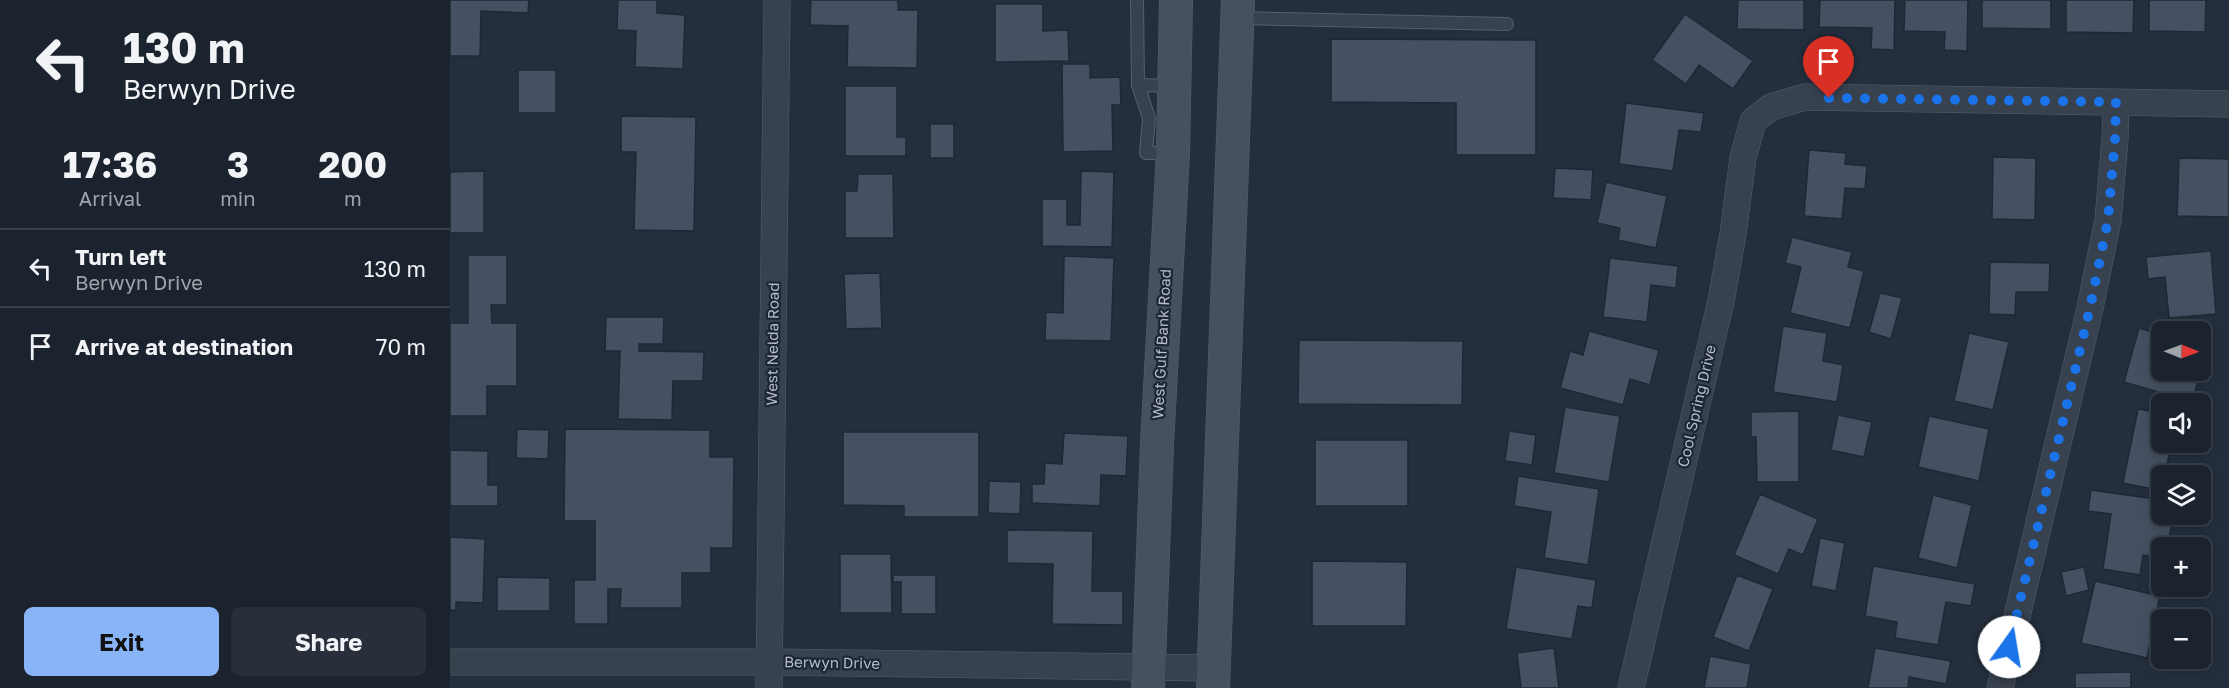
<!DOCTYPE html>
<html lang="en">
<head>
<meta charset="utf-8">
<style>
	:root { --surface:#1b232e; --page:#282f3a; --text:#f1f3f6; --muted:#a0a4aa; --line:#39404a; --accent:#8ab4f8 }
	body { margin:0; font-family:"Golos Text",sans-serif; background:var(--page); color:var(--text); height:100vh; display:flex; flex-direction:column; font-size:22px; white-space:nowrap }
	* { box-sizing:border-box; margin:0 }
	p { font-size:20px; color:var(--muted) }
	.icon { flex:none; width:33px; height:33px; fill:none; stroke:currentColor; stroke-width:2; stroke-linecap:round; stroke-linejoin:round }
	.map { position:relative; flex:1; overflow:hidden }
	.panel { display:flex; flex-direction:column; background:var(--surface); width:450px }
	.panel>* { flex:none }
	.banner { background:#1b232e; color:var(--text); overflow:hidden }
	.needle { width:39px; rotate:91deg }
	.tools { position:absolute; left:1701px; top:321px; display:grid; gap:12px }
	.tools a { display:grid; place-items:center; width:60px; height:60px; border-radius:9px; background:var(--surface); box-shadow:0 3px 15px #0003,0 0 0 2px var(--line); font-size:30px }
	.pin { position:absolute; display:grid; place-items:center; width:51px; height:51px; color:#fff; margin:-62px -26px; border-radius:50% 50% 50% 0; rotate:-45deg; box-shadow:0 0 6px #0007 }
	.pin .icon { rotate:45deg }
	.me { position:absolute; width:66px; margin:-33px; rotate:13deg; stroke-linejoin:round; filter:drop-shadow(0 0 4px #0008) }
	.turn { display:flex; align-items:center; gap:21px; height:126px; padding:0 24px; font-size:27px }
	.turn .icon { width:78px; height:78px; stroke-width:2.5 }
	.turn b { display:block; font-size:42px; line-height:51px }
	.eta { display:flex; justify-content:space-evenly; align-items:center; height:102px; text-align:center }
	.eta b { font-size:36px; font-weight:700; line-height:42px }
	.action { display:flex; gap:12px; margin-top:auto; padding:12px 24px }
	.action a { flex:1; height:69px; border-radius:9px; background:var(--accent); color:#111; font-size:24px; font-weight:700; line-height:69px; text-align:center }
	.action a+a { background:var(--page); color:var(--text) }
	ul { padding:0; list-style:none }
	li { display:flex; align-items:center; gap:18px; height:78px; padding:0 24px; border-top:2px solid var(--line) }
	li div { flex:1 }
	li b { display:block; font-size:22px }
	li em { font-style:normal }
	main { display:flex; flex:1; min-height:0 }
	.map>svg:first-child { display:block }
	.building { fill:#455162; stroke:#1f2835; stroke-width:1.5 }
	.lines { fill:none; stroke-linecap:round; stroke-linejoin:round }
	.service-casing { stroke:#565f6c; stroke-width:14 }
	.minor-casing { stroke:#565f6c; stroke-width:27 }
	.secondary-casing { stroke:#565f6c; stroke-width:34 }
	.service { stroke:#38414e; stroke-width:12 }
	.minor { stroke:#38414e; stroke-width:26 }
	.secondary { stroke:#465061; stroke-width:33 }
	.route { stroke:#1a73e8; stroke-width:10; stroke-dasharray:0 18 }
	.labels { text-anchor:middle; stroke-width:4.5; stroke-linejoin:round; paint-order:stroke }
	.street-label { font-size:15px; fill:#b4bcc9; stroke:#1d2633 }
</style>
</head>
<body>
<main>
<section class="panel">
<div class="banner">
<div class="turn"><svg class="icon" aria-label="left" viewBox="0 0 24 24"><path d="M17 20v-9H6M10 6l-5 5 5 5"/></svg><div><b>130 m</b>Berwyn Drive</div></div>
</div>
<div class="eta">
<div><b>17:36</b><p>Arrival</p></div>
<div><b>3</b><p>min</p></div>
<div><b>200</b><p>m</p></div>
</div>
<ul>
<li><svg class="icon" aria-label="left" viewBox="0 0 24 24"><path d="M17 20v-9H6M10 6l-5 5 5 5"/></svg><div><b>Turn left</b><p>Berwyn Drive</p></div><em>130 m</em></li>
<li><svg class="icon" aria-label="arrive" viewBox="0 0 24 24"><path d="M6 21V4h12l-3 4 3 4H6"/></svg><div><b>Arrive at destination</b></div><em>70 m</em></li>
</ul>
<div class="action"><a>Exit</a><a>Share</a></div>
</section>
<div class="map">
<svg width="1779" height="688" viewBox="0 0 1779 688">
	<rect width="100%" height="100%" fill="#242f3e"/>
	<path class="building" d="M0,0H79L78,13L31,11L30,56H0Z
		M168,0H207V13L235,15L233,69L185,67L186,31L167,30Z
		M361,0H448V10H468L467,68L397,67L398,26L360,25Z
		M1288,0H1354V30L1287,29Z
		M1370,0H1445L1444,50L1421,49L1422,28L1369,27Z
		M1455,0H1518L1517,51L1494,50L1495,32L1454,31Z
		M1532,0H1601V29L1532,28Z
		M1616,0H1684L1683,33L1616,32Z
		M1699,0H1756L1755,32L1699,31Z
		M545,4H593V31L618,30L619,61L545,62Z
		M1235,14L1303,61L1283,89L1249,65L1236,84L1202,60Z
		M881,39L1086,40V155H1006V103L881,102Z
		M612,64H640V78L670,77L671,105H662L663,151L613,152Z
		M68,70H106V113H68Z
		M395,86H447V137H456V156H395Z
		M1176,103L1254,113L1251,132L1229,130L1223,171L1169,164Z
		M171,116L246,117L244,231L184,230L186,152H171Z
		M480,124H504V158H480Z
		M1359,150L1396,153L1395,164L1417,166L1415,189L1395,188L1392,219L1354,216Z
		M1543,157L1586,158L1585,220L1542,219Z
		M1729,158L1779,159V217L1727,216Z
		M1105,168L1143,170L1141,200L1103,198Z
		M34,171V233H0V172Z
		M631,171L664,172L662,247L592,246V199H617V225H630Z
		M408,174H443L444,238H395V191H407Z
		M1156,182L1217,196L1206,248L1168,240L1170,228L1147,223Z
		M1342,237L1402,252L1398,267L1414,271L1400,328L1340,313L1351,267L1335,263Z
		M1761,251L1766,314L1719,318L1715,277L1698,279L1696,257Z
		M18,255H57V305H41L42,323H67V386H37V416H0V323H18Z
		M614,256L664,258L661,341L595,340L596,312L613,313Z
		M1160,258L1228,266L1226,288L1201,285L1197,322L1153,317Z
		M1540,262L1600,263L1599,292H1566L1565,315L1539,314Z
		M430,273L432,328L396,329L394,274Z
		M1430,293L1452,298L1441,339L1419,332Z
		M156,317H214L213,344H189V351L254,352L253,381H223L222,420L168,419L170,351H155Z
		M1333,326L1377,333L1373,361L1393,365L1387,402L1323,392Z
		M1689,328L1712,335V370H1750V346L1758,348L1742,402L1674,382Z
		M1139,331L1209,350L1200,385L1180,379L1173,405L1110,388L1120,351L1133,355Z
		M1519,333L1559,342L1543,410L1504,401Z
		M849,340L1013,341L1012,405L848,404Z
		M1115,407L1170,416L1159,482L1104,473Z
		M1688,409L1712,413V442H1750V421L1758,423L1752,451L1721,444L1715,476H1712V491L1673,483Z
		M1349,411V482H1307L1306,437H1301V412Z
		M1388,415L1422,422L1414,457L1381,450Z
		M1479,416L1539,429L1529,481L1468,467Z
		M67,429L99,430L98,459L66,458Z
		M115,429L260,430V457H284L283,548H261V573H232V608H170L171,589H158V624H124V580H145V521H114Z
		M1059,431L1086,435L1082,465L1055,461Z
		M393,432H529V517H454V506L393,505Z
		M614,433L678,436L676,476L651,475L650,506L582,503V484H594L595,463L612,464Z
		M865,440H958V506H865Z
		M0,450L38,451V485H48V506H0Z
		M1068,476L1149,489L1138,565L1094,558L1101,512L1064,506Z
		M539,481L571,482L570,514L538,513Z
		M1641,490L1712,500V514H1723L1718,548H1712V558L1693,555L1690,575L1653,569L1661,514L1638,511Z
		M1310,494L1368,519L1353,555L1339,549L1328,574L1284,555Z
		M1483,495L1522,505L1507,568L1468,558Z
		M557,530L643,531L642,591H673V625L602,624L603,564L557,563Z
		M0,537L35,539L33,603L6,602V610H0Z
		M1370,538L1395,543L1386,591L1361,586Z
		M390,554H441L442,613H390Z
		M862,561L957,562L956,626H862Z
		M1423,566L1525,584L1521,606L1496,602L1488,645L1445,638L1447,622L1415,616Z
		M1066,567L1146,580L1142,608L1128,606L1122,639L1056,629Z
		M1634,567L1639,590L1616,596L1611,572Z
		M443,575H486V614H451V582H443Z
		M1287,575L1323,589L1299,651L1263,637Z
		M47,577L100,578V611H47Z
		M1645,581L1710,596L1697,658L1631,643Z
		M1706,645H1712V658H1735L1734,669L1706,668Z
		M1104,648L1109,688H1071L1067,653Z
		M1425,648L1501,661L1496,684L1459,677L1458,688H1418Z
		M1260,656L1301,664L1297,688H1254Z
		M1681,672V688H1625V673Z"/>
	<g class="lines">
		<g class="service-casing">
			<path id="service" d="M687,0L688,85L723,86
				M789,18L1057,24
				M688,85L699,118L696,153H723"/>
		</g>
		<g class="minor-casing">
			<path id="minor" d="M0,662H319L763,668
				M319,688L327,0
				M1181,688L1271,301L1283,234L1293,158L1303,121L1321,107L1355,97L1779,104
				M1550,688L1640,308L1658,220L1665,139L1666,102"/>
		</g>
		<g class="secondary-casing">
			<path id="secondary" d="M698,688L707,444L723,153L726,0
				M763,688L788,0"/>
		</g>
		<use href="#service" class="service"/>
		<use href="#minor" class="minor"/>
		<use href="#secondary" class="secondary"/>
	</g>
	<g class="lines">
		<path class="route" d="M1379,98L1666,102L1665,139L1658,220L1640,308L1559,647"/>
	</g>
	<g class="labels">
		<g class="street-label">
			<text transform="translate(323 344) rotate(-89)" y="5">West Nelda Road</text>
			<text transform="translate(712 344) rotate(-87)" y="5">West Gulf Bank Road</text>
			<text transform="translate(1247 406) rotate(-77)" y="5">Cool Spring Drive</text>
			<text transform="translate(382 663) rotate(1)" y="5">Berwyn Drive</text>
		</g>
	</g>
</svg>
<div class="tools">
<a><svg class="needle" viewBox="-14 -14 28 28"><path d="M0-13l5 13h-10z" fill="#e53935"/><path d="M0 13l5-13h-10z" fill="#a0a4aa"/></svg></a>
<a><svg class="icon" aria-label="sound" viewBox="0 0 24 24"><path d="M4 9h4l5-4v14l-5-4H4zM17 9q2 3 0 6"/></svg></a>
<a><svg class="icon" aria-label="layers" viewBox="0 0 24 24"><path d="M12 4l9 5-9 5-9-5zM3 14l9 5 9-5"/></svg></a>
<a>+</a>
<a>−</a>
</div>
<div class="pin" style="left:1379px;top:98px;background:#d93025"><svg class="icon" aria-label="arrive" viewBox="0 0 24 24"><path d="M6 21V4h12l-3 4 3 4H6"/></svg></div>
<svg class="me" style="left:1559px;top:647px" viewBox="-20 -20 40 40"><circle r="19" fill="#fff"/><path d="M0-13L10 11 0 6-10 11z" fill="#1a73e8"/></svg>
</div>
</main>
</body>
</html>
